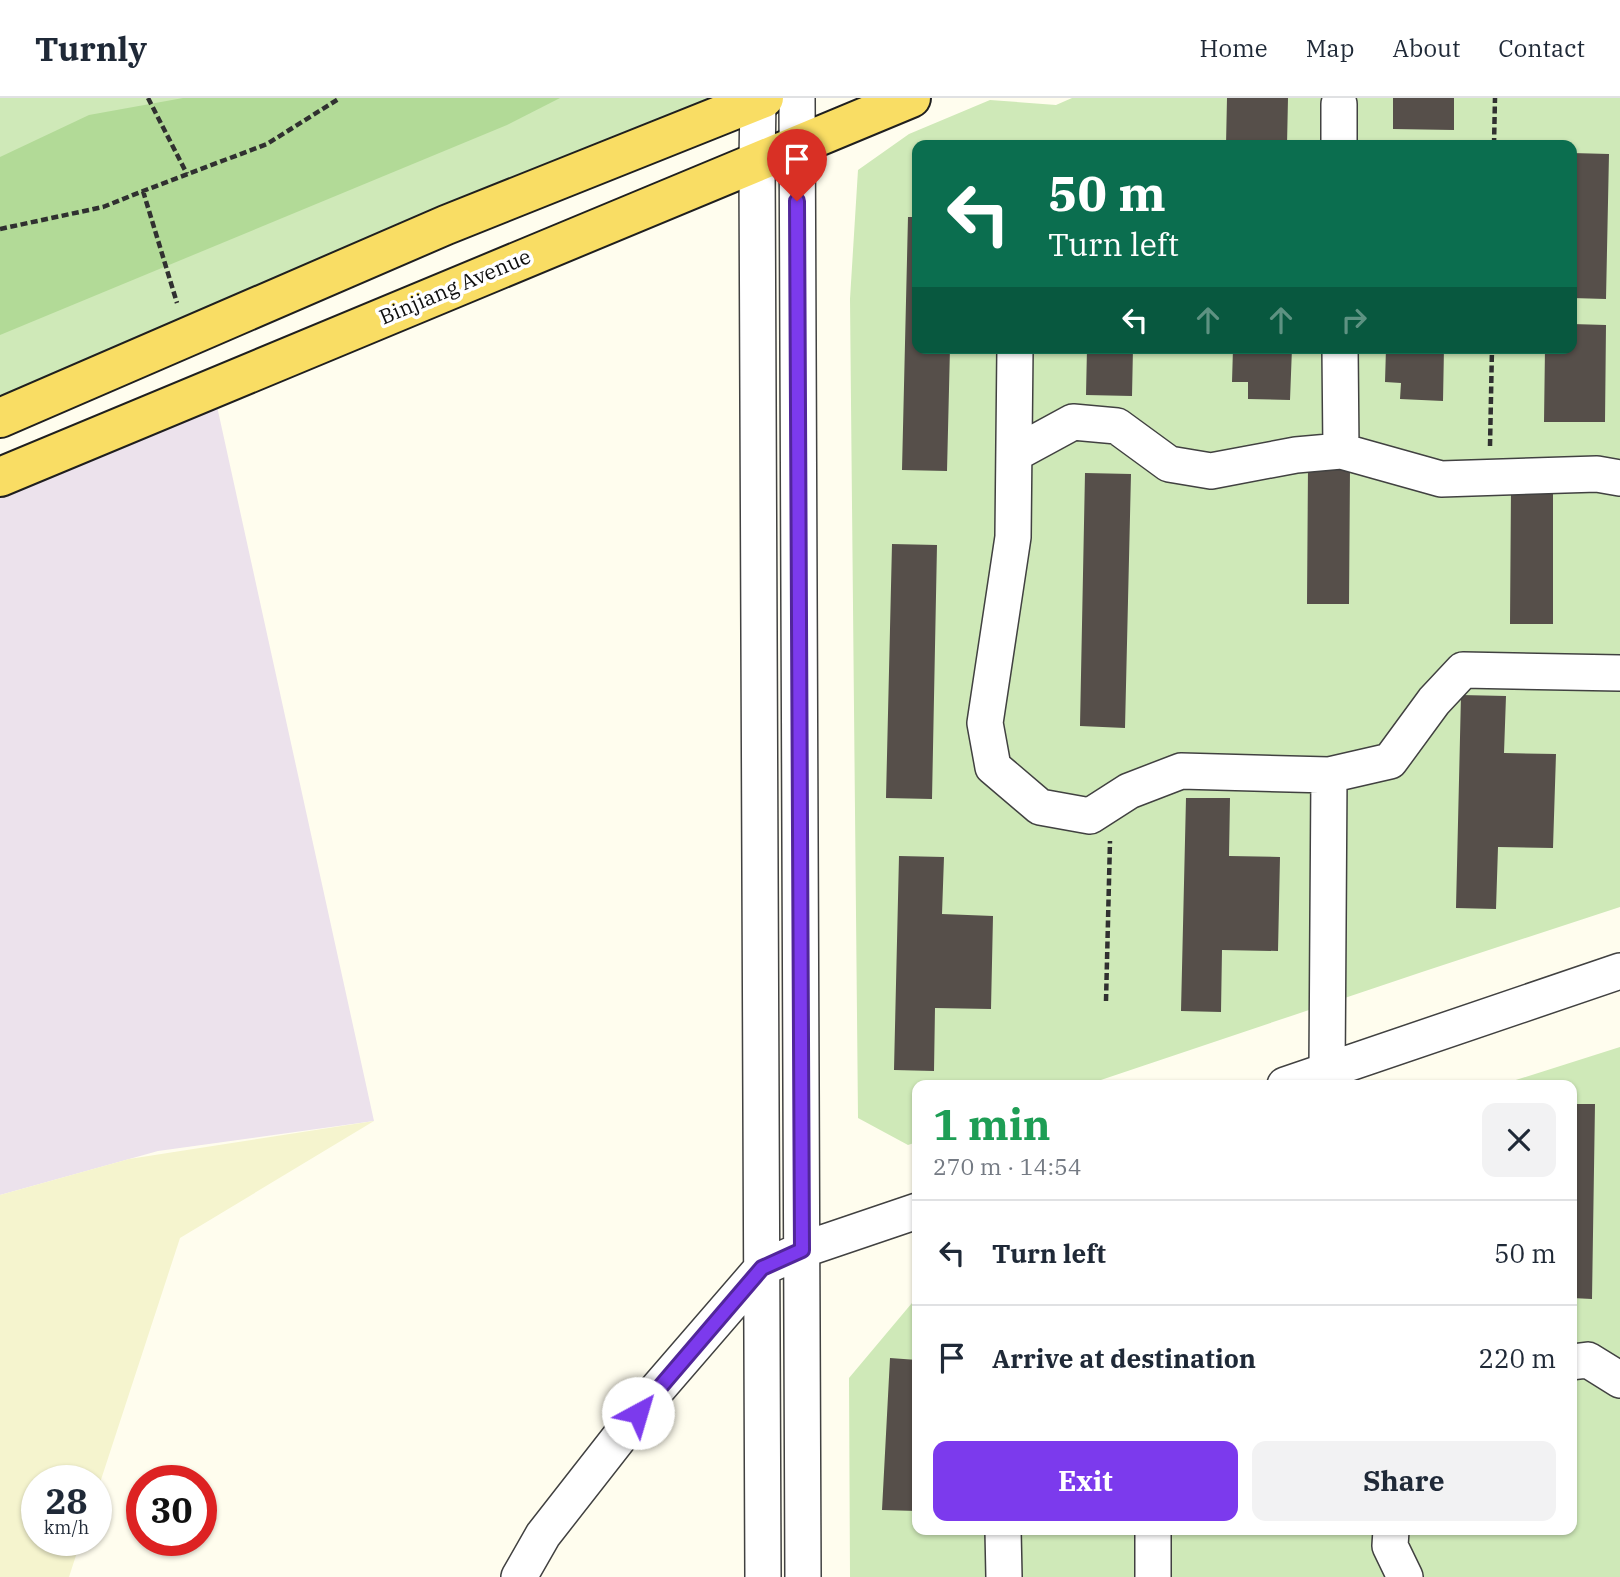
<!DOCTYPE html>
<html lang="en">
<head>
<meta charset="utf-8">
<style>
	:root { --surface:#fff; --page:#f2f2f3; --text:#1f2937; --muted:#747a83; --line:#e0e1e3; --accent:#7c3aed }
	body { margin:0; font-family:"IBM Plex Serif",serif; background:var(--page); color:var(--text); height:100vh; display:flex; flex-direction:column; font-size:26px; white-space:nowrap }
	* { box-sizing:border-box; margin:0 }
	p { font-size:23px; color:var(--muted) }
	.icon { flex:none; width:38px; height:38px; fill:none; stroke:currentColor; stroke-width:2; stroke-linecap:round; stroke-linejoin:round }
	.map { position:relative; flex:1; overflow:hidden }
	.panel { position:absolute; left:912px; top:982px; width:665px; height:455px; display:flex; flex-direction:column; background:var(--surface); border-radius:14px; box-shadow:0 2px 5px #0004 }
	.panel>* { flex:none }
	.hud { position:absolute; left:912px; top:42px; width:665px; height:214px; border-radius:14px; box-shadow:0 2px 5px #0004; background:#0b6e4f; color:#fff; overflow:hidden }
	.speed { position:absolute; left:21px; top:1367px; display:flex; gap:14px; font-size:35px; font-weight:700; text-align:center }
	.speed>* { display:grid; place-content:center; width:91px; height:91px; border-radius:50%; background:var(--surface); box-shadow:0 2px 5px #0004; line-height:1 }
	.speed small { font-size:18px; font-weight:400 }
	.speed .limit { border:10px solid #d22; background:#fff; color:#111 }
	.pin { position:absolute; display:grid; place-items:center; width:60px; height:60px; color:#fff; margin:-72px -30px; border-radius:50% 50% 50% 0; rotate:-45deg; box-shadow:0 0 7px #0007 }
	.pin .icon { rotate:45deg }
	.me { position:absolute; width:77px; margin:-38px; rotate:39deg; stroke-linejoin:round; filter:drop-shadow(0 0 5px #0008) }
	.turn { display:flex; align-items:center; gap:24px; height:147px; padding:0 21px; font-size:32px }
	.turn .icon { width:91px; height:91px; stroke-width:2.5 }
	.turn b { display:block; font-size:49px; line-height:60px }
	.lanes { display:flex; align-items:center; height:66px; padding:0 21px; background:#0003; justify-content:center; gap:35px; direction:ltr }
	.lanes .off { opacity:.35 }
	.round { display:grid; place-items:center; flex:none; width:74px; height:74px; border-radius:14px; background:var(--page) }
	.overview { display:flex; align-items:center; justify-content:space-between; height:119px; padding:0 21px }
	h1 { font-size:42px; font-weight:800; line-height:52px; color:#1e9e55 }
	.primary-button { display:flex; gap:14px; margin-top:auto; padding:14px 21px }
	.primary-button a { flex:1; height:80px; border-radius:14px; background:var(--accent); color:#fff; font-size:28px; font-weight:800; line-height:80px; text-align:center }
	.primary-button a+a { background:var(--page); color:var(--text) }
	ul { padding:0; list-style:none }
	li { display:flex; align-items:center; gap:21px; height:105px; padding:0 21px; border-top:2px solid var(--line) }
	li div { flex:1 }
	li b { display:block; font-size:26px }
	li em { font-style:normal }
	header { display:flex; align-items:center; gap:42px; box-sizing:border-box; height:98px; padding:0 35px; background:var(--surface); border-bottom:2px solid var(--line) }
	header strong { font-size:33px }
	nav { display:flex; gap:38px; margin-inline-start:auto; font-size:24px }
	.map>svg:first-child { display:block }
	.industrial { fill:#ece2ec }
	.farmland { fill:#f5f4ce }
	.green { fill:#cfe9b8; fill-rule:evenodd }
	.forest { fill:#b2da97 }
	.building { fill:#564f4a }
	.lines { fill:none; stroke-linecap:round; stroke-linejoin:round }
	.minor-casing { stroke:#414141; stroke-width:38 }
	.major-casing { stroke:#1f1f1f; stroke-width:42 }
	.path { stroke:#303030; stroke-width:4.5; stroke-dasharray:7 3.5; stroke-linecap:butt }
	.minor { stroke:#fff; stroke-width:35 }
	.major { stroke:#f9dd64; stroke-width:38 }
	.route-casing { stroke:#51269a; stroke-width:18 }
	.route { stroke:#7c3aed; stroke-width:12 }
	.labels { text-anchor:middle; stroke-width:7; stroke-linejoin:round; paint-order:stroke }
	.street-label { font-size:21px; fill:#0e0e0e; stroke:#fff }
</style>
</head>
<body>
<header>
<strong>Turnly</strong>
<nav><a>Home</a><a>Map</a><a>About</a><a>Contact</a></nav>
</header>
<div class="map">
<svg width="1620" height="1479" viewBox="0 0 1620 1479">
	<rect width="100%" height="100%" fill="#fffdee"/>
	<path class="industrial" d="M213,290L374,1023L158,1053L0,1097V379Z"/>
	<path class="farmland" d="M374,1023L180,1140L96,1397V1382H37V1442H81L69,1479H0V1097L129,1061Z"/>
	<path class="green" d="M0,0H764L0,320Z
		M1072,0H1620V809L1422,874L1086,987H917V1044L908,1047L858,1020L850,201L858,72L909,36L990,2L1056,7ZM917,47H1572V250H917Z
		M1620,949V1479H850L849,1280L917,1199V1432H1572V987H1500Z"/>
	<path class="forest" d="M183,0H560L507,27L0,237V59L89,17Z"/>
	<path class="building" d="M1227,0H1288L1287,47H1226Z
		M1393,0H1454V32L1393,31Z
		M1092,44H1138V47H1092Z
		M1572,55L1609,56L1606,201L1572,200Z
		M908,119H917V250H950L947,373L902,372Z
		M1572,226L1606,227L1605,324H1544L1545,250H1572Z
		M1087,250H1133L1132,298L1086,297Z
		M1233,250H1292L1290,302L1248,301V284H1232Z
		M1386,250H1444L1443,303L1400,301L1401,285L1385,284Z
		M1308,369L1350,370L1349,506H1307Z
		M1085,375L1131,376L1125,630L1080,628Z
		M1511,389H1553V526H1510Z
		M892,446L937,447L932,701L886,700Z
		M1461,597L1506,598L1504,655L1556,656L1553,750L1498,749L1496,811L1456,810Z
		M1186,700H1230L1229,758L1280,759L1278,853L1222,852L1221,914L1181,913Z
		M899,758L944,759L942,816L993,818L991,911L935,910L934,973L894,972Z
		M1572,1006H1595L1592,1201L1572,1200Z
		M890,1260L917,1262V1413L882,1412Z"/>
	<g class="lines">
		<g class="minor-casing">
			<path id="minor" d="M797,0L803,1479
				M758,2L757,64L763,1479
				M1339,6V47
				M1015,250L1013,439L985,625L993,669L1040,709L1090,718L1129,693L1181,673L1329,677
				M1340,250L1341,353
				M1014,356L1073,324L1117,328L1169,366L1211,373L1296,357L1341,353L1441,381L1597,376L1620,380
				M1327,973L1329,677L1390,663L1434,603L1463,572L1620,575
				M1285,987L1620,873
				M1572,1264L1588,1262L1620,1282
				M1003,1432L1004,1479
				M1153,1432V1479
				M1391,1432L1390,1448L1405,1479
				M519,1479L543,1437L654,1295L762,1170L802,1152L917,1113"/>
		</g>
		<g class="major-casing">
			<path id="major" d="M0,320L446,127L764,0
				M0,379L911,0"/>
		</g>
		<path class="path" d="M148,0L187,76
			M1494,47L1495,0
			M143,93L177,205
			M0,131L103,109L143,93L267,46L340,0
			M1490,348L1492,250
			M1106,903L1110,743"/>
		<use href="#minor" class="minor"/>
		<use href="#major" class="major"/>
	</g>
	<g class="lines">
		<g class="route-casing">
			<path id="route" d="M638,1315L762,1170L802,1152L797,103"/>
		</g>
		<use href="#route" class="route"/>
	</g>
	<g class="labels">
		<g class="street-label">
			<text transform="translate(455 189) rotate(-23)" y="7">Binjiang Avenue</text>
		</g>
	</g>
</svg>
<div class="speed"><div>28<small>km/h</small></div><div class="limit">30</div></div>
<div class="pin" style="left:797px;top:103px;background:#d93025"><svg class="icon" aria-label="arrive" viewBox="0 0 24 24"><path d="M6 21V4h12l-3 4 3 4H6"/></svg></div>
<svg class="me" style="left:638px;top:1315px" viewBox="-20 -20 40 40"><circle r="19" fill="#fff"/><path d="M0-13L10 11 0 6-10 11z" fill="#7c3aed"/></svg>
<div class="hud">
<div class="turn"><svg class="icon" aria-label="left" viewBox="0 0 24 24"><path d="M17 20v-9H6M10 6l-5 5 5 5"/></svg><div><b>50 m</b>Turn left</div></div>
<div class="lanes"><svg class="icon" aria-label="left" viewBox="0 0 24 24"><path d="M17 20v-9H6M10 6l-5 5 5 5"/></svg><svg class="icon off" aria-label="ahead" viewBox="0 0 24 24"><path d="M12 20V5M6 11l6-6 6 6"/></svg><svg class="icon off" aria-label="ahead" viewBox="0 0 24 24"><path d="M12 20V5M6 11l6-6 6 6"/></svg><svg class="icon off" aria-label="right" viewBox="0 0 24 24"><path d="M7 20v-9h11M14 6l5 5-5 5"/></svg></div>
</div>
<section class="panel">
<div class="overview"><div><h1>1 min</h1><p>270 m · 14:54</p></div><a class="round"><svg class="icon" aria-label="close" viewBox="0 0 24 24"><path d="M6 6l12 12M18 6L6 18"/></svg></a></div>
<ul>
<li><svg class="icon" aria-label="left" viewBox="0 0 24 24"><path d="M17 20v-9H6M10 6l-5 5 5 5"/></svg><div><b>Turn left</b></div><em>50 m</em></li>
<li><svg class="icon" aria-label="arrive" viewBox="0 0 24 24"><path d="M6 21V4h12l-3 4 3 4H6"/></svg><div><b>Arrive at destination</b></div><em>220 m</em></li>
</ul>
<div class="primary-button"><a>Exit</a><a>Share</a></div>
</section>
</div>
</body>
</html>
